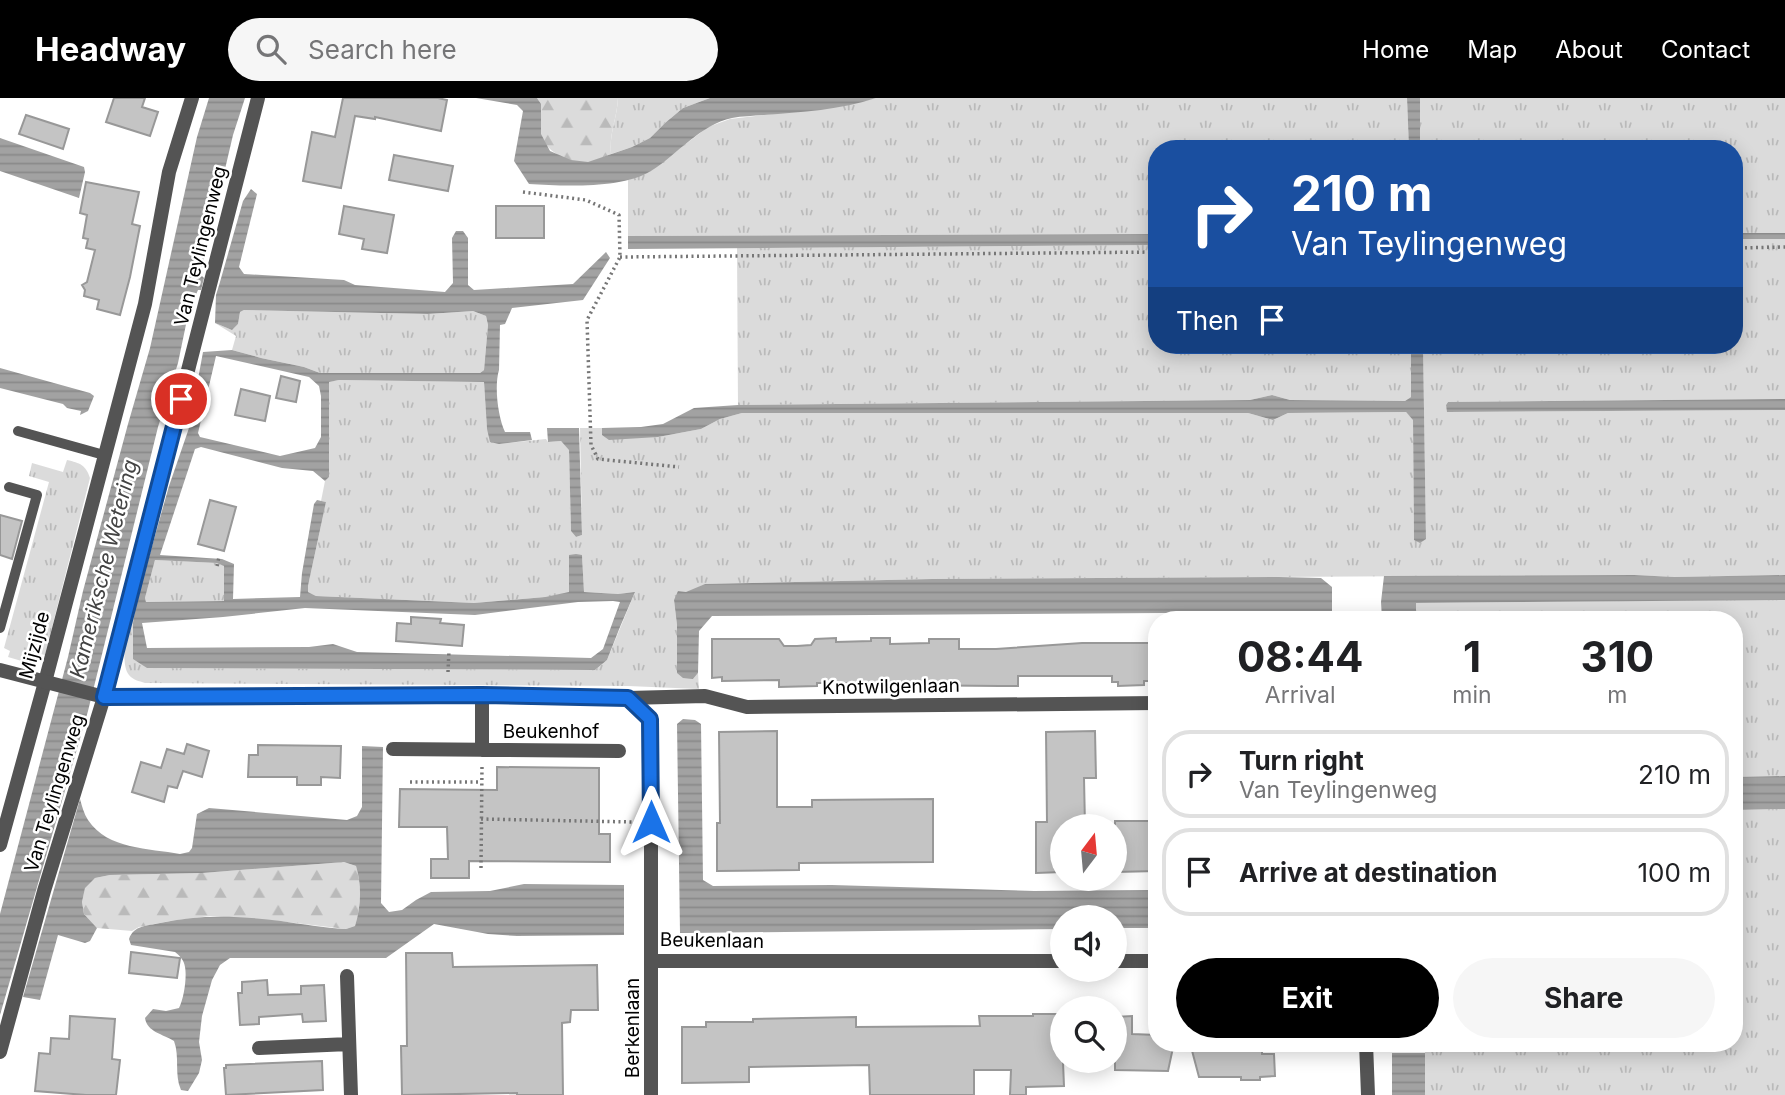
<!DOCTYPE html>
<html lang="en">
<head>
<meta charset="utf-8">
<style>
	:root { --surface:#fff; --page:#f6f6f6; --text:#202124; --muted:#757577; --line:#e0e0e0; --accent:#000 }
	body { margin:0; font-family:Inter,sans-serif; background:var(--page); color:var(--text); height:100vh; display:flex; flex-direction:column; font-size:26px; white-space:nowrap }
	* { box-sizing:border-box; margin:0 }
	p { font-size:23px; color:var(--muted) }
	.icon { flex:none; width:38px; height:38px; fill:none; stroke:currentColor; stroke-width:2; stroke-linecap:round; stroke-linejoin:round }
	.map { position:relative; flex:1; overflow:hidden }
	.details { position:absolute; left:1148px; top:513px; width:595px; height:441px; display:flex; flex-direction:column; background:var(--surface); border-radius:28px; box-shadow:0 4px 18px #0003 }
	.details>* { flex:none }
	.banner { position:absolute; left:1148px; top:42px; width:595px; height:214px; border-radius:28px; box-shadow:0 4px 18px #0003; background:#1a4fa0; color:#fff; overflow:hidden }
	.needle { width:46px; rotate:16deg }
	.fabs { position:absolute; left:1050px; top:716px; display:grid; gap:14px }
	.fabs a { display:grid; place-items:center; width:77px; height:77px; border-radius:50%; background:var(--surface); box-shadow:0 4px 18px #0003; font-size:35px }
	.pin { position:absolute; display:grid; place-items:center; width:60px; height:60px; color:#fff; margin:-30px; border:4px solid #fff; border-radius:50%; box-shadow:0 2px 7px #0007 }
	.me { position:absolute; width:77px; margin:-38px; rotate:0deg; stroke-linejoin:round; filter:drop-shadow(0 0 5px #0008) }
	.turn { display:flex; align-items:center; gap:24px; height:147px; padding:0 28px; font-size:32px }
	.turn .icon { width:91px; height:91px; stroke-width:2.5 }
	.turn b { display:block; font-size:49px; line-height:60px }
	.then { display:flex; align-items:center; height:66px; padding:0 28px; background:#0003; gap:14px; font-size:26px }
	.eta { display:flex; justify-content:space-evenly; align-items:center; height:119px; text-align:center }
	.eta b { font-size:42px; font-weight:700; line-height:49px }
	.button { display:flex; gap:14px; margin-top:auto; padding:14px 28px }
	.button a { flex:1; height:80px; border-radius:42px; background:var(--accent); color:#fff; font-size:28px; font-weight:700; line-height:80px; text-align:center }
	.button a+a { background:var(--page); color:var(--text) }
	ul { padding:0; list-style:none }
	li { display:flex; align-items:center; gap:21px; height:88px; margin:0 14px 10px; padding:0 14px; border:4px solid var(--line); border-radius:28px }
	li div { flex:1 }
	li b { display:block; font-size:26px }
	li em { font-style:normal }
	header { display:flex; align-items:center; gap:42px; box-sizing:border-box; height:98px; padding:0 35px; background:var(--accent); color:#fff }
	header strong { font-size:33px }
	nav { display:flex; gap:38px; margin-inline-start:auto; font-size:24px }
	.search { width:490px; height:63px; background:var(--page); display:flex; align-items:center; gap:18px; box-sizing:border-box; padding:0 24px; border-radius:38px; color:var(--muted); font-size:26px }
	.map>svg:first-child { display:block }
	.grass { fill:url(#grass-tufts) }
	.forest { fill:url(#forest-firs) }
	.water { fill:url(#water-rules); fill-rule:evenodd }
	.building { fill:#c4c4c4; stroke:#989898; stroke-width:2 }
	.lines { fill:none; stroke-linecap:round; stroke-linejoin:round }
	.path { stroke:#767676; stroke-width:3.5; stroke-dasharray:2 3.5; stroke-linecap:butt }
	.service { stroke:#545454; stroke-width:10 }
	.minor { stroke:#545454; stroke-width:14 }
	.tertiary { stroke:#545454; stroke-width:14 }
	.route-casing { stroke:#114b97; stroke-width:18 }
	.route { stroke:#1a73e8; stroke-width:12 }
	.labels { text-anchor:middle; stroke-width:5; stroke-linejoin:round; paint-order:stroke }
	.street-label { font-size:19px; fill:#000; stroke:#fff }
	.water-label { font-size:21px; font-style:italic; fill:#434343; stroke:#fff }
</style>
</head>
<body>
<header>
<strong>Headway</strong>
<div class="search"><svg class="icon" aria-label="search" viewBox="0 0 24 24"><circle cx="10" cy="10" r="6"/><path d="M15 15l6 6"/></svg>Search here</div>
<nav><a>Home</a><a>Map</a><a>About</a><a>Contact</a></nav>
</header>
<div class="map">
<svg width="1785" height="997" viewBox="0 0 1785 997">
	<defs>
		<pattern id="grass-tufts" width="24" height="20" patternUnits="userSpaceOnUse" patternTransform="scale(1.75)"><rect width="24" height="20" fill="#dbdbdb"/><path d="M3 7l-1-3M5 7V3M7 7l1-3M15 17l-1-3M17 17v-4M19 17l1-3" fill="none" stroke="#bababa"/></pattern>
		<pattern id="forest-firs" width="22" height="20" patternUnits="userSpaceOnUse" patternTransform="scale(1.75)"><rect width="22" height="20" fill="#dbdbdb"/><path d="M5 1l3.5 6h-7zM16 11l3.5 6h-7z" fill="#bababa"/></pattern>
		<pattern id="water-rules" width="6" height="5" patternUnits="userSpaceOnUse" patternTransform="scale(1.75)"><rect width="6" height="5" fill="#a2a2a2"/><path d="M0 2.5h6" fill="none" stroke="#8a8a8a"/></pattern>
	</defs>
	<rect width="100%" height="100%" fill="#fff"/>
	<path class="grass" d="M618,0H710L683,10L665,25L650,40L632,49L611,56C609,35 617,21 618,0Z
		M876,0H1407L1409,51H1157V136L628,138V82L649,74L708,29L730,21L847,7Z
		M1420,0H1785V135H1734V51H1420Z
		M1734,141H1785V301L1448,304L1446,307L1448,314L1785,312V477L1675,479L1634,477L932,481L705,486L674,502L677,527L693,581L698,575L699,591L628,588L145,585C139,583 133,582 129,577C119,565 128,525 131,510L136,505L133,525L147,570L595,572L607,562L635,494L618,496L584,494L582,457H569V495L545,499L474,505L316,498L308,494V488L326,404L321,403L325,383L329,379L328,284L339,282L484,284L487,331L499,346L546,341L548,344L561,343L569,351L571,433L576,439L582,437L580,330H602V337L658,339L701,331L720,321L742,315H1248L1273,322L1288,315L1406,314L1413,321L1414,441H1426L1423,247H1734Z
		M1157,147V247H1411V299L1405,303L1290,302L1272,297L1250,302L738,307L737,150Z
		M244,212L428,216L473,213L486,218L488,227L484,272L480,275H320L304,269L261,260L232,252L236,238L215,225L232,232L238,226L240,214Z
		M67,362C80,365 86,367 90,380L45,557L33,554L30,561L25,564L8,559L10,553L4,550L49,384L29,378L32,365L63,374Z
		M155,462L218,465L224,468V503L146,504L145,500Z
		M1718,502H1785V678L1734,679V522L1416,521V505Z
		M1785,711V997H1425V945H1734V712Z"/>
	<path class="forest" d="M537,0H618C617,21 609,35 611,56C604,59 597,62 590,64C572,67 546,55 541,37C537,24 546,11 537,0Z
		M344,764L356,768C362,788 361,809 355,828L346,831L278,823L210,818L170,823L139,829L132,833L97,830L84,816L82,804L85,789L95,780L110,777L202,775Z"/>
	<path class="water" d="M209,0H245L233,37L203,165L202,178L204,180L201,192H198L189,212L178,265L158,329L88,613L0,917V816L68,559L83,493L128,326L150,250L197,39Z
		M476,0H537L541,6V36L550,53L571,62L588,64L632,49L650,40L665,25L683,10L710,0H876C841,12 801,14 764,17C753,18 742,18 732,20C700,27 678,56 651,73C622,91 563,88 529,86L514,63L523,13L517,7Z
		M1407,0H1420V51H1409Z
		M0,40L84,69L85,74L79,100L0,73Z
		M251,91L257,96L239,169L244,176L344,182L355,187L445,194L453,185L452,140L456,133H463L468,140V187L474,192L573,186L606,154L610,160L583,202L512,210L505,226L500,227L499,272C494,288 498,319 505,334H530L532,342L499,346L490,344L487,331L484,284L339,282L329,284V379L325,383L313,373L282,370L201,349L195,351L160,457L222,461L234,466L233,501L300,499L302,475L314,406L317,402L326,404L308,488V494L316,498L474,505L545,499L569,494V457L576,456L582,457L584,494L618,496L635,494L620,529L607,562L595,572L147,570L133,561V525L136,505L169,388L189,330L203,254L232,252L261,260L304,269L320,275H480L484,272L488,227L486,218L473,213L428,216L244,212L240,214L238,226L232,232L215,225L216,197L220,184L243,103ZM216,258L309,279L319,288L321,298V339L315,350L280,358L200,339L198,335ZM155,462L217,465L224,468V503L146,504L145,500ZM613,503L620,504L603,551L591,560L357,554L333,546L309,549L147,550L142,525L223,519L305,510L475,517L578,504Z
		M1734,135H1785V141H1734Z
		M1157,136V147L628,151V138Z
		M1411,247H1423L1426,441L1420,445L1414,442L1413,322L1406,314L1288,315L1273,322L1248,315H742L720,321L701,331L658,339L609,342L602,337V330L641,329L663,326L694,310L738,307L1250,302L1272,297L1290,302L1405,303L1411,299Z
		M0,270L90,295L94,298L88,313L80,317L81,313L67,310L63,306L0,290Z
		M1785,301V312L1447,314L1446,307L1448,304Z
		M547,330H579L582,437L576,439L571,433L569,352L561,343L548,344Z
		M1634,477L1675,479L1785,477V502L1416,505V521H1382L1381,504L1384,478Z
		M1279,479L1321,480L1332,489V521H1305L1294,514L712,518L699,533L698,575L693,581L683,580L677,575V527L674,502L678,493L686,494L705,486L932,481Z
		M683,621L695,622L701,626L703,782L713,788L832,787L1034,793L1157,792V830H1115V819H1062V831L680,835L677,626Z
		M362,648L383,649L381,805L389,814L402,812L416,802L431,794L490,793L524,786L624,787V837L517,838L488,836L434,826L386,860H230L220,867L212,882L202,918L199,944L202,962L199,975L188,993L181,992C174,976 180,959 174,943C163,936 147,934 145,920L153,911L166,913L179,910C184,900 187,879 185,869C184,862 180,858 175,854L131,847L129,841C134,827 147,828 160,825C200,816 241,818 281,823C302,826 324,830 346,831L355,828C361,809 362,788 356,768L344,764L202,775L110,777L95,780L85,790L82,804L84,816L97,830L90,843L85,845L58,837L40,902L23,899L80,701C82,708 84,716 88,722C108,752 149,750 180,756L189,754L192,750L197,716L209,710L347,722L357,718L362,709Z
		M1785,678V711L1734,712V679Z
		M1392,955H1425V997H1392Z"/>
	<path class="building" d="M114,0H145L142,9L158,14L150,38L106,24Z
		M343,0H438L447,2L441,33L375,19V21L355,18L341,90L303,83L312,34L335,39Z
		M26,17L69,31L63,51L19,36Z
		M394,57L453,68L448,93L389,82Z
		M86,84L139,94L132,126L140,128L130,179L120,217L97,211L99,202L84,198L85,192L82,187L87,184L95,152L86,150L88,141L83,140L87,117L80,115Z
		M344,108L394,117L387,155L362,151L364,141L339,136Z
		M496,108H544V140H496Z
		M281,278L300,283L296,304L276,300Z
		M241,291L270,298L265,323L235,317Z
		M210,402L236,409L224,453L198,446Z
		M0,417L22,423L12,461L0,457Z
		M411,519L441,521L440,525L464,527L462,548L396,543L397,525L411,526Z
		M836,540V544L871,543V540H890V546L929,545V541H959V551H996L1082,545H1150V551H1157V575H1150V583H1144V587L1118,588V584H1112V578H1018V588H1000L893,587V585H817V588L779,589V582L722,583V579L712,580V541H779L784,548H797L811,547L815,541Z
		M777,633V709H812V702L933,701V764L799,765V772L717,773V725H720L719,634Z
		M1095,633L1096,680H1084L1085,728H1062V774L1036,775V724H1047L1046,634Z
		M187,646L209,653L202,679L183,673L177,690L168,688L164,704L132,694L141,664L161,670L167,651L184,656Z
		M258,647L341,648L340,680L321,679V687H297V679H248L249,657H258Z
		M497,669L599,670V736H610V764L469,763V780H431V761H448L447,729H399L400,691L497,692Z
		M1115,723H1152V743H1157V773L1115,774Z
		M131,854L180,860L177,880L129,875Z
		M406,855H452L453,869L597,867L598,912H571L570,924L562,925L563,997H517V995L402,997L401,948H407Z
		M267,882L268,897L301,896V888L324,887L326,923L303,924L302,916L259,919V926L240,927L238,895H242V884Z
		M1033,916H1061L1064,988L1026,989V997H1010L1011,972H974V997H870L869,967L749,969V984L682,985V929H706V924H753V921L856,919V929L980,928L979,918H1033Z
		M70,918L115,921L112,961L120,962L116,997H86L35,993L39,955L50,956L51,940L69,941Z
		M1132,918V936L1157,937V945H1174L1168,973L1115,972V919Z
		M1190,945H1211V951L1262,950V956H1274L1275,978L1260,979V982H1241V979H1199Z
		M322,963L323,992L226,997L224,970H226V967Z"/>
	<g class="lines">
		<path class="path" d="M523,94L586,102L619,117L620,159L587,222L591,347L598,361L679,369
			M1734,150L1785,149
			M620,159L1157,154
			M217,468L219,459
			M448,574L449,552
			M410,684H481
			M481,721L633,724
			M481,770L482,667"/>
		<path class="service" d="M18,333L104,357
			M0,530L37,397L9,389"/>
		<path class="minor" d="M628,600L705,598L747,609L1157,605
			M393,651L619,653
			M482,652V597
			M0,747L45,584L145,206L169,74L192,0
			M651,863V997
			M347,878L351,997
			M259,950L349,946
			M0,954L44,793L104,599"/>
		<path class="tertiary" d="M0,572L104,599L482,597L628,600L650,621L651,648V863H1062
			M104,599L258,0
			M1115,863H1157
			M1366,945L1368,997"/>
	</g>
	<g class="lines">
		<g class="route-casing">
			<path id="route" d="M181,301L104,599L482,597L628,600L650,621L651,724"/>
		</g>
		<use href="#route" class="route"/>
	</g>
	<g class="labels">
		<g class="street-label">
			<text transform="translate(200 148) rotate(-76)" y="7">Van Teylingenweg</text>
			<text transform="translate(34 547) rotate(-75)" y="7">Mijzijde</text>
			<text transform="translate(891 588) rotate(-1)" y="7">Knotwilgenlaan</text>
			<text x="551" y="640">Beukenhof</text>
			<text transform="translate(54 695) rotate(-73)" y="7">Van Teylingenweg</text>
			<text transform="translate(712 842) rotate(1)" y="7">Beukenlaan</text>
			<text transform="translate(632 930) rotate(-90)" y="7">Berkenlaan</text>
		</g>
		<g class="water-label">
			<text transform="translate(104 471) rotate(-76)" y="7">Kameriksche Wetering</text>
		</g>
	</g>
</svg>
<div class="fabs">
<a><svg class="needle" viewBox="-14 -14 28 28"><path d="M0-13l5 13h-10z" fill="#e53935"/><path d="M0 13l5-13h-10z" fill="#757577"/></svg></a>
<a><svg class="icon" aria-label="sound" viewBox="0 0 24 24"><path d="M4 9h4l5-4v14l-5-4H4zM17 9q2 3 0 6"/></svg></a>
<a><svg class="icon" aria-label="search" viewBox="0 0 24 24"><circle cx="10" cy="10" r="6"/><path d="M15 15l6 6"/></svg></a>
</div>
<div class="pin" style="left:181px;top:301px;background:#d93025"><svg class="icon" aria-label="arrive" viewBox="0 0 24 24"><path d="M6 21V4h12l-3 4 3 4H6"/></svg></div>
<svg class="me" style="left:651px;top:724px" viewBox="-20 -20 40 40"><path d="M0-17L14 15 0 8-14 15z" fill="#1a73e8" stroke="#fff" stroke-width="4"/></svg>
<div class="banner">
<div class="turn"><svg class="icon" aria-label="right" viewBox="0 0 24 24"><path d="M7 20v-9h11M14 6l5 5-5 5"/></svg><div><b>210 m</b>Van Teylingenweg</div></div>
<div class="then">Then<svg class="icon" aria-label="arrive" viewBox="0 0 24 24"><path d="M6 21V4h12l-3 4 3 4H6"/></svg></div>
</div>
<section class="details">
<div class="eta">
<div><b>08:44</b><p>Arrival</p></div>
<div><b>1</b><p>min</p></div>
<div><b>310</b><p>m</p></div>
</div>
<ul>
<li><svg class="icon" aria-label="right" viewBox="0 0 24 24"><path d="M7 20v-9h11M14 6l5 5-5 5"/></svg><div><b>Turn right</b><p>Van Teylingenweg</p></div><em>210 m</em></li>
<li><svg class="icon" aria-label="arrive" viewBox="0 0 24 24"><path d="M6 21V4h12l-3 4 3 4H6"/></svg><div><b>Arrive at destination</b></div><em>100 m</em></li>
</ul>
<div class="button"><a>Exit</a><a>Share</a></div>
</section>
</div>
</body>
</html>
